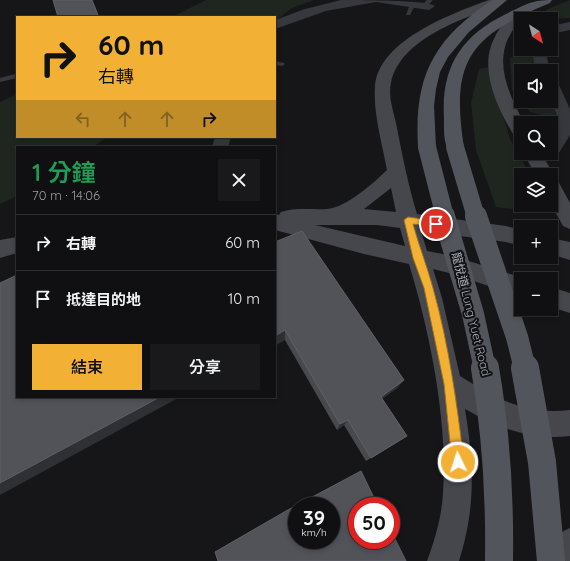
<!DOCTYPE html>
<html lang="zh-TW">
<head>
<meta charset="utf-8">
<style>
	:root { --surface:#101012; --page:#19191b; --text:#f1f3f6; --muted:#9c9d9f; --line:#303032; --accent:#f2b134 }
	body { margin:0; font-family:Quicksand,"Noto Sans TC",sans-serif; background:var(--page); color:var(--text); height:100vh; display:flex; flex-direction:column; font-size:15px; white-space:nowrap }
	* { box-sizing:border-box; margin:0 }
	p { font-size:13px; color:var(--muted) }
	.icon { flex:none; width:22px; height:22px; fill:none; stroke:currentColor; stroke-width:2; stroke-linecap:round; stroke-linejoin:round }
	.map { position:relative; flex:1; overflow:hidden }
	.drawer { position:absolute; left:16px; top:146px; width:260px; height:252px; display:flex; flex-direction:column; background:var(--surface); border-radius:0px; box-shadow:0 2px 6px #0003,0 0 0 1px var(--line) }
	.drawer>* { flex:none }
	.top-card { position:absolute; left:16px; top:16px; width:260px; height:122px; border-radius:0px; box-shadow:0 2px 6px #0003,0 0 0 1px var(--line); background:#f2b134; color:#111; overflow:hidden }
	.needle { width:26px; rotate:144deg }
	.controls { position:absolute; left:514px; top:12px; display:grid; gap:8px }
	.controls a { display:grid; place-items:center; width:44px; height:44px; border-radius:0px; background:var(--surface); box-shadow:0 2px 6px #0003,0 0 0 1px var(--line); font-size:20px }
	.speed { position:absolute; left:288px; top:497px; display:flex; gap:8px; font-size:20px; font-weight:700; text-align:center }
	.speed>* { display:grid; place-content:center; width:52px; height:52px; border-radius:50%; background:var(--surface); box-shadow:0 2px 6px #0003,0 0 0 1px var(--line); line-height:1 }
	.speed small { font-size:10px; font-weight:400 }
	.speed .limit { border:6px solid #d22; background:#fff; color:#111 }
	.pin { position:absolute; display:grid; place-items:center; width:34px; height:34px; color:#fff; margin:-17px; border:2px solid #fff; border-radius:50%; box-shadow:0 1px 4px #0007 }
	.me { position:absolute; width:44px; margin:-22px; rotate:356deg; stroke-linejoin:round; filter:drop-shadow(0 0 3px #0008) }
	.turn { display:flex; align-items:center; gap:14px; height:84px; padding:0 16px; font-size:18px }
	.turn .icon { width:52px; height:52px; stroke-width:2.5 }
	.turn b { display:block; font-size:28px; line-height:34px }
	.lanes { display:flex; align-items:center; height:38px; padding:0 16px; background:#0003; justify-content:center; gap:20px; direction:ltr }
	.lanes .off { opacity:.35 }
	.round { display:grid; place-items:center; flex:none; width:42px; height:42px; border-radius:0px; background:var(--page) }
	.overview { display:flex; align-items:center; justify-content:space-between; height:68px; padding:0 16px }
	h1 { font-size:24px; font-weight:600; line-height:30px; color:#1e9e55 }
	.action { display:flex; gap:8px; margin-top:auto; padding:8px 16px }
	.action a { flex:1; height:46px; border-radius:0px; background:var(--accent); color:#111; font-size:16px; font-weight:600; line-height:46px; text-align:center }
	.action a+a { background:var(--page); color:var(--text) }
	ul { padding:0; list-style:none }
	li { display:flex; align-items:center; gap:12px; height:56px; padding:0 16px; border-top:1px solid var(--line) }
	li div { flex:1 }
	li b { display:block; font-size:15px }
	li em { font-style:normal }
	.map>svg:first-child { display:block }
	.green { fill:#1e261f }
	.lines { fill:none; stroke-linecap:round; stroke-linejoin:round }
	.lane { fill:#37383d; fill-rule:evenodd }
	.street { fill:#37383d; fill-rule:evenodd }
	.secondary { fill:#45474d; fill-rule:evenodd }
	.primary { fill:#53555c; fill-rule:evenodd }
	.primary-bridge-far2 { stroke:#53555c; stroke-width:18 }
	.primary-bridge-far1 { stroke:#53555c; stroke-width:22 }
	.primary-bridge { stroke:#53555c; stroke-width:28 }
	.wall { fill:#47494d }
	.shaded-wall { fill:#2f3033 }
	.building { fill:#525359; stroke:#5f6168; fill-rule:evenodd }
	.route { fill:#f2b134; stroke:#9d7322 }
	.labels { text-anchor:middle; stroke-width:4; stroke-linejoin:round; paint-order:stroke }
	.street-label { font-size:12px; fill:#a8adb8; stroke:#111113 }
</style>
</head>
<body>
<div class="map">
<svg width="570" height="561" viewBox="0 0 570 561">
	<rect width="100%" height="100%" fill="#161618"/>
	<path class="green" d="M206,0H314L292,8L275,21V17H172Z
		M570,0V18L532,19L548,9Z
		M521,54L533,56L535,71H521V101L512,90L510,58Z
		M488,67L510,139L530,175H521V205H547L549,208L543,213L496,207L476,150L471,103L479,69Z
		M17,94V137H107L93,147H17V196L0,204V102Z
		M551,100L559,115L557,119L530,112L521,101Z"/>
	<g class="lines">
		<path class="lane" d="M427,0H433L427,6H423L422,5Z
			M411,2L416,3L410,15H406Z
			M275,61L284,63L285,64L282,66L275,65Z
			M15,74H17V78L0,82V78Z"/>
		<path class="street" d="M341,0C356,0 429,0 435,6L429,10L376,2L326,11L275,29V20L305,9Z
			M570,22V30L551,34V26Z
			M532,49H546L548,63L552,71L551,73V71H538L534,63Z
			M551,79L556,80L558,83L570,109V135L557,156L551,158L545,156L543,153H551V139L556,132L557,115L551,100Z
			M215,137H231L228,147H212Z"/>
		<path class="secondary" d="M489,0L504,1L502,4C465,18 400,38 391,83C388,96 393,110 396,123C402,154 408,184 417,214L506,226L521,230V246L506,242L421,231L427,251L453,256L526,279H521V297L453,274L433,269L442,298L460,376C497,399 525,415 570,410V436C532,441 498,428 465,409C474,464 476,507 459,561H427C435,540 442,515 443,493C448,421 430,333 409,264L364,254L275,230V214L279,215L281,212C296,207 312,210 327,209C345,208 374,183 387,170C382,143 373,113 375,86C379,40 453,13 489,0ZM391,188L396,212L364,209ZM315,225H377L400,228L405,246Z
			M516,10L522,14C517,25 508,35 505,47C498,73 512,100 524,123H521V139L515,137C500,113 481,75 491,46C495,34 504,22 511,11Z
			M523,153H541L554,175L552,179L558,181L570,203V229L563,226L551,204V175H536Z
			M17,237V253L0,258V240Z
			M551,238L570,242V260L551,254Z
			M551,287L570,293V313L551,307Z
			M570,528V561H541C547,546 555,534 570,528Z"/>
		<path class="primary" d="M492,0H507L469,32L448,57L440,72L436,89L434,106L436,147L433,151L427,153L421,151L418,147C414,76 433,40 492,0Z
			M552,0L550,3C471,36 450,59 464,147L461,151L455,153L449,151C443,142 444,129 444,118C441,67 461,36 506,14C525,5 531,0 552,0Z"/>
		<path class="primary-bridge-far2" d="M427,147L445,217
			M455,147L476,217"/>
		<path class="primary-bridge-far1" d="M444,216L473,314L485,369
			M476,216L517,337L525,369"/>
		<path class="primary-bridge" d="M485,368C496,432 500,496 499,561
			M525,368L542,462L551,561"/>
	</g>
	<path class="wall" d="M275,242L404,380L397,388L382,399L407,436L366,461L344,425L337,430L285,340Z"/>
	<path class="shaded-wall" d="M98,15L99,17H88Z
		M285,330V340L275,346V336Z
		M404,380L397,388L375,404L381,397Z
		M160,397H180L0,495V483Z
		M348,420L344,425L337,430L340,424Z"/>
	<path class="building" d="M53,0H92L98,15L88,17H58Z
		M302,231L404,380L381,397L407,436L371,458L348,420L340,424L285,330L275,336V242Z
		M17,275V397H160L0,483V283Z
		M361,471L378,506H357V540H391V531L406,561H218L215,552L286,511ZM297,506H331V540H297Z"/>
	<path class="route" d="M408,217L436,221L440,224L436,227L413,224C419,246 427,266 433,288C449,345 457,404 464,462L462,466L458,468L454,466L452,462L444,384L424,288L413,258L404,220Z"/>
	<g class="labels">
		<g class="street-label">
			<text transform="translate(471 314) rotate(76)" y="4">龍悅道 Lung Yuet Road</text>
		</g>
	</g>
</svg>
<div class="controls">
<a><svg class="needle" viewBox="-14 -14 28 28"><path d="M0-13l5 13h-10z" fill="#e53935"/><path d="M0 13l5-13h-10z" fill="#9c9d9f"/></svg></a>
<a><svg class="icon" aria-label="sound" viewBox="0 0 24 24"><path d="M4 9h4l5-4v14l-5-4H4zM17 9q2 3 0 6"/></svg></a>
<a><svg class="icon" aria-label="search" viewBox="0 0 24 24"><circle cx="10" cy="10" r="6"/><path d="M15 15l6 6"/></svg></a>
<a><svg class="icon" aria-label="layers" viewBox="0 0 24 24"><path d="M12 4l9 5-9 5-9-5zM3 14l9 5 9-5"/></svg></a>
<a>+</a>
<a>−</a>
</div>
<div class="speed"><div>39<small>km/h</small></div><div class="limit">50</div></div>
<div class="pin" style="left:436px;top:224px;background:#d93025"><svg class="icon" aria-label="arrive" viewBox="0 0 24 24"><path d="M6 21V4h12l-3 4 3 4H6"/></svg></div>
<svg class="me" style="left:458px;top:462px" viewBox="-20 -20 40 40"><circle r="17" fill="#f2b134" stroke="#fff" stroke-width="3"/><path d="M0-11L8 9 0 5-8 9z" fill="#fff"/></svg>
<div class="top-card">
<div class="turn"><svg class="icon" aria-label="right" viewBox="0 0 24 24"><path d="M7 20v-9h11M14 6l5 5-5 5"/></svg><div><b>60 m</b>右轉</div></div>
<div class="lanes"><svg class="icon off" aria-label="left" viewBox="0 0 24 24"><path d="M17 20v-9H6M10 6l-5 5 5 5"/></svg><svg class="icon off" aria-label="ahead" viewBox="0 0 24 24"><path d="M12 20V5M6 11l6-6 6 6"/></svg><svg class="icon off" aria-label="ahead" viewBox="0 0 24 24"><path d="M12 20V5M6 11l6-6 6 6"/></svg><svg class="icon" aria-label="right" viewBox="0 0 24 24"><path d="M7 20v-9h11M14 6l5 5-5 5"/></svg></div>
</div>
<section class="drawer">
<div class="overview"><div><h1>1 分鐘</h1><p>70 m · 14:06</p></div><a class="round"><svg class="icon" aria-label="close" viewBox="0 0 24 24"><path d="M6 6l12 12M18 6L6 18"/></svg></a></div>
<ul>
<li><svg class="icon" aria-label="right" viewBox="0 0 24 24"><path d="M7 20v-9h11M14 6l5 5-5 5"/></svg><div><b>右轉</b></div><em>60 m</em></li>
<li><svg class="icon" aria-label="arrive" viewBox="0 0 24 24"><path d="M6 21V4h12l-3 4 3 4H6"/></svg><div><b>抵達目的地</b></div><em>10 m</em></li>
</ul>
<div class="action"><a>結束</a><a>分享</a></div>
</section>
</div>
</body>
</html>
